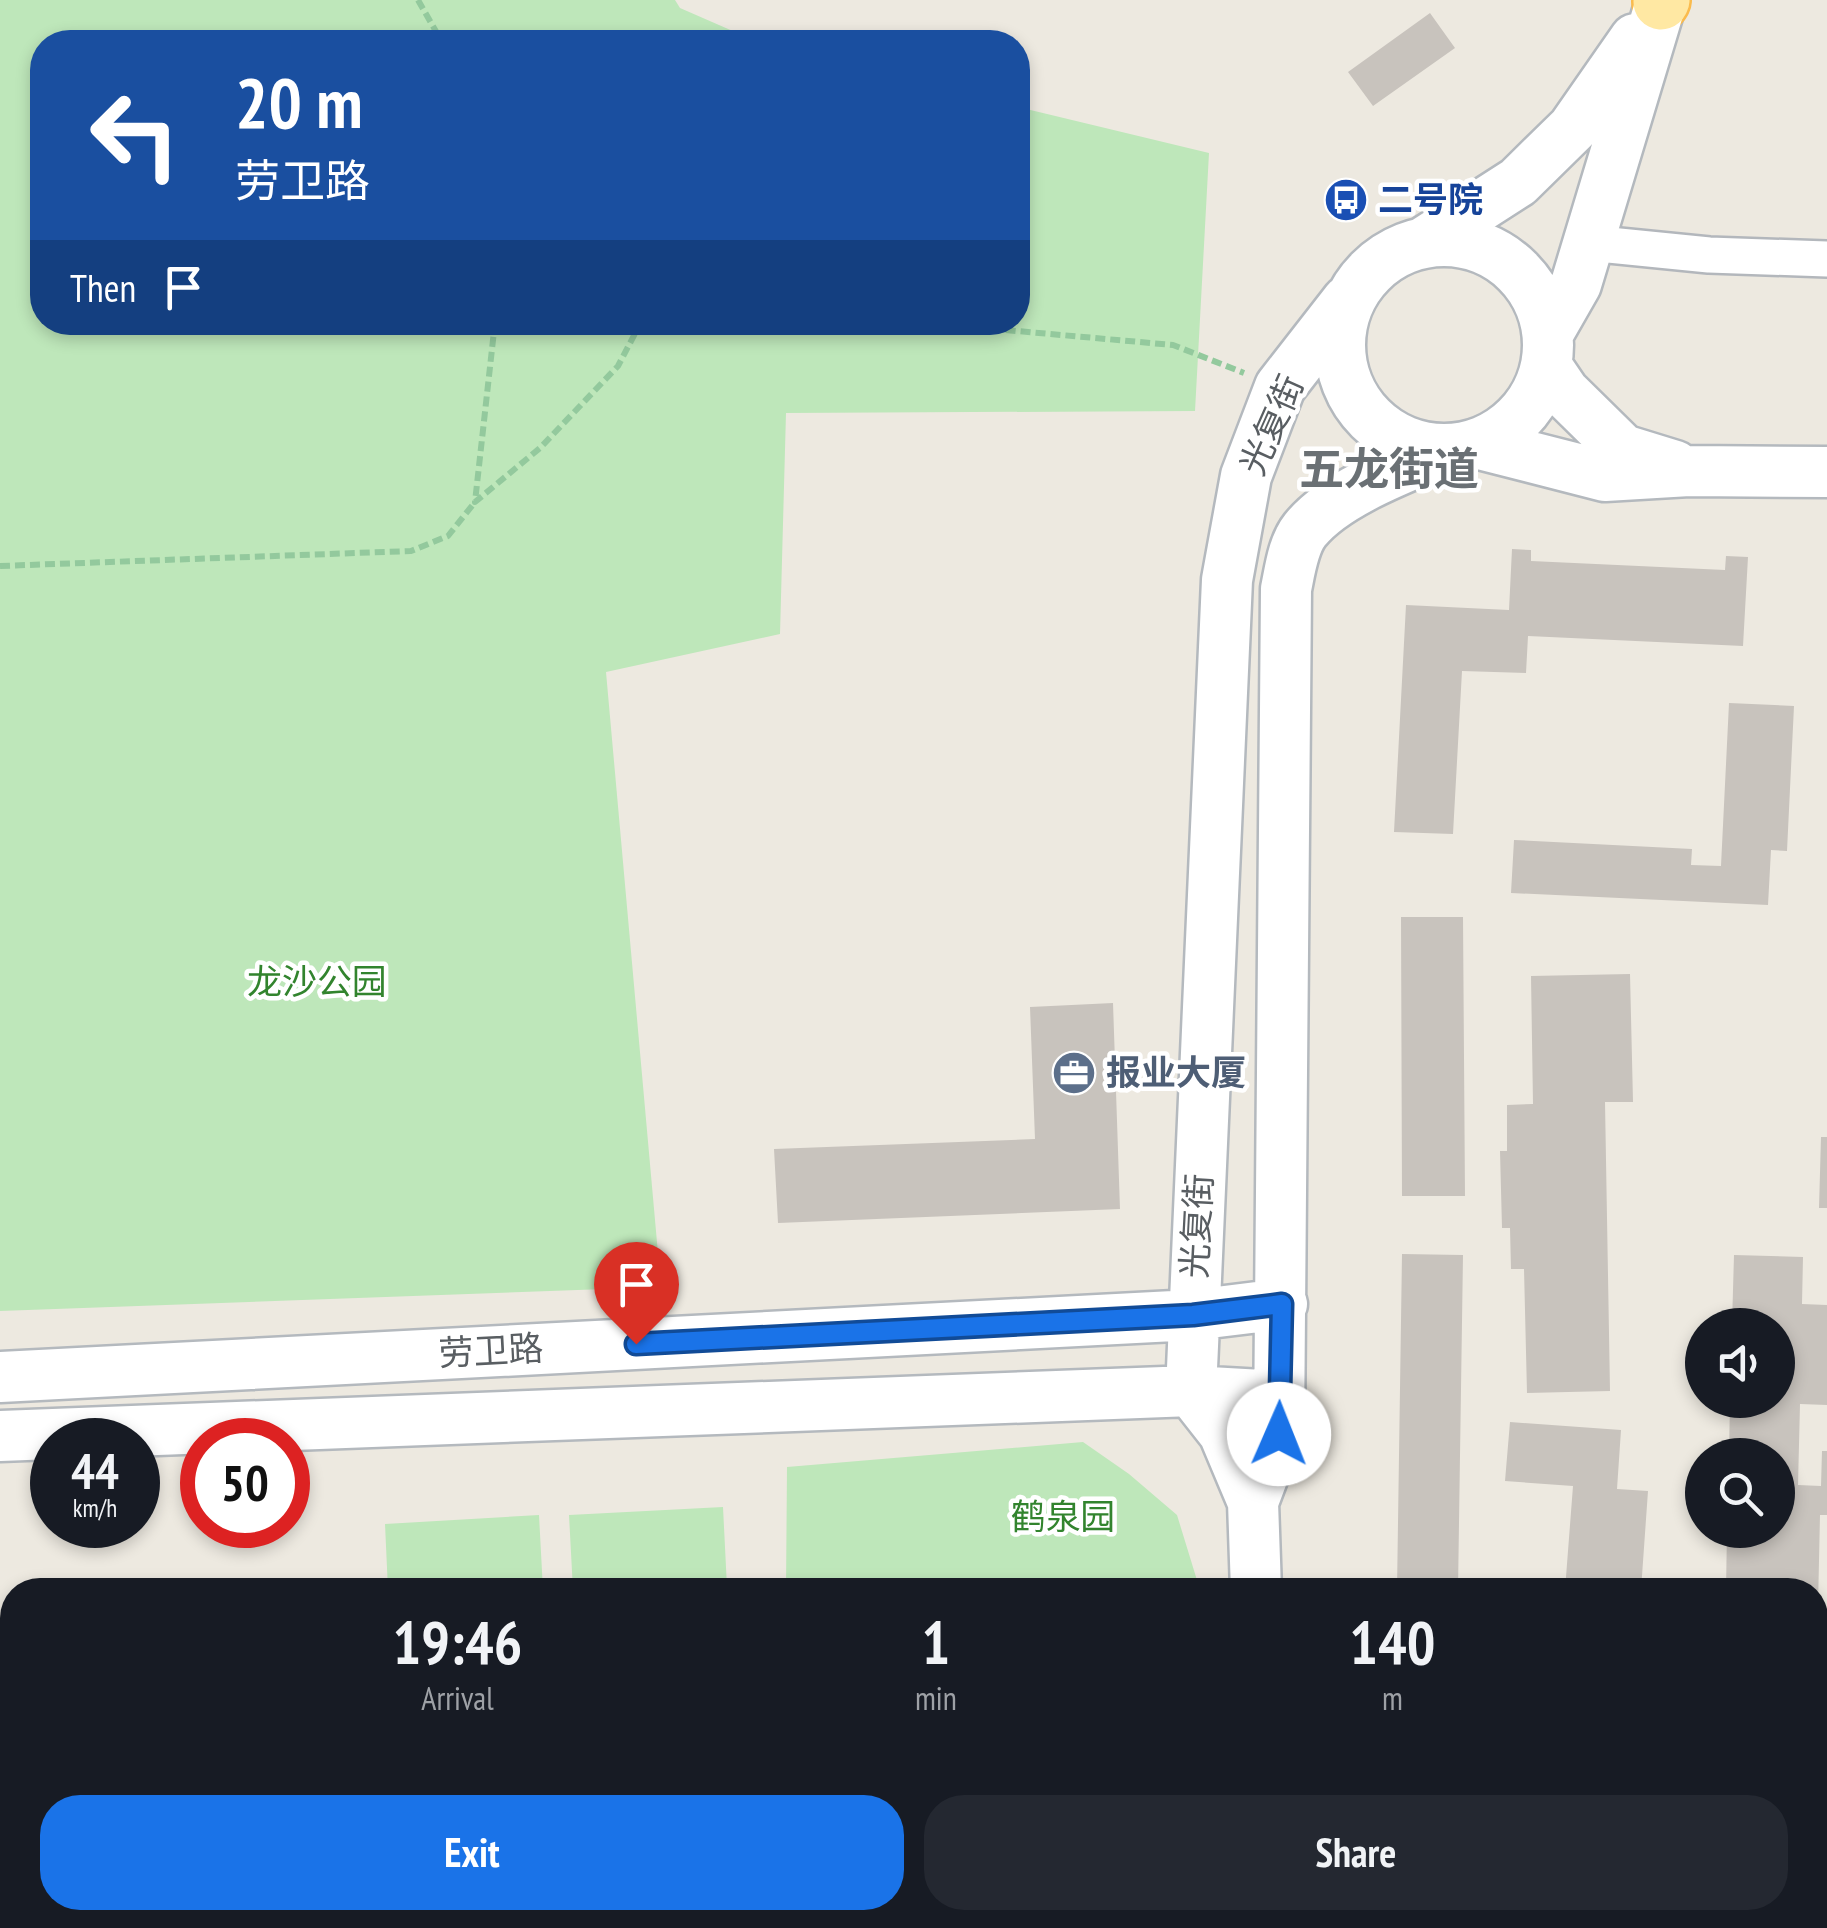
<!DOCTYPE html>
<html lang="en">
<head>
<meta charset="utf-8">
<style>
	:root { --surface:#171b24; --page:#242831; --text:#f1f3f6; --muted:#9ea1a6; --accent:#1a73e8 }
	body { margin:0; font-family:"PT Sans Narrow","Noto Sans SC",sans-serif; background:var(--page); color:var(--text); height:100vh; display:flex; flex-direction:column; font-size:38px; white-space:nowrap }
	* { box-sizing:border-box; margin:0 }
	p { font-size:32px; color:var(--muted) }
	.icon { flex:none; width:55px; height:55px; fill:none; stroke:currentColor; stroke-width:2; stroke-linecap:round; stroke-linejoin:round }
	.map { position:relative; flex:1; overflow:hidden }
	.drawer { position:absolute; left:0px; top:1578px; width:1828px; height:352px; display:flex; flex-direction:column; background:var(--surface); border-radius:40px 40px 0 0; box-shadow:0 5px 15px #0003 }
	.drawer>* { flex:none }
	.hud { position:absolute; left:30px; top:30px; width:1000px; height:305px; border-radius:40px; box-shadow:0 5px 15px #0003; background:#1a4fa0; color:#fff; overflow:hidden }
	.tools { position:absolute; left:1685px; top:1308px; display:grid; gap:20px }
	.tools a { display:grid; place-items:center; width:110px; height:110px; border-radius:50%; background:var(--surface); box-shadow:0 5px 15px #0003; font-size:50px }
	.speed { position:absolute; left:30px; top:1418px; display:flex; gap:20px; font-size:50px; font-weight:700; text-align:center }
	.speed>* { display:grid; place-content:center; width:130px; height:130px; border-radius:50%; background:var(--surface); box-shadow:0 5px 15px #0003; line-height:1 }
	.speed small { font-size:25px; font-weight:400 }
	.speed .limit { border:15px solid #d22; background:#fff; color:#111 }
	.pin { position:absolute; display:grid; place-items:center; width:85px; height:85px; color:#fff; margin:-102px -42px; border-radius:50% 50% 50% 0; rotate:-45deg; box-shadow:0 0 10px #0007 }
	.pin .icon { rotate:45deg }
	.me { position:absolute; width:110px; margin:-55px; rotate:1deg; stroke-linejoin:round; filter:drop-shadow(0 0 8px #0008) }
	.turn { display:flex; align-items:center; gap:35px; height:210px; padding:0 40px; font-size:45px }
	.turn .icon { width:130px; height:130px; stroke-width:2.5 }
	.turn b { display:block; font-size:70px; line-height:85px }
	.then { display:flex; align-items:center; height:95px; padding:0 40px; background:#0003; gap:20px; font-size:38px }
	.eta { display:flex; justify-content:space-evenly; align-items:center; height:170px; text-align:center }
	.eta b { font-size:60px; font-weight:700; line-height:70px }
	.button { display:flex; gap:20px; margin-top:auto; padding:20px 40px }
	.button a { flex:1; height:115px; border-radius:40px; background:var(--accent); color:#fff; font-size:40px; font-weight:700; line-height:115px; text-align:center }
	.button a+a { background:var(--page); color:var(--text) }
	.map>svg:first-child { display:block }
	.green { fill:#bee7ba }
	.building { fill:#c8c3bd }
	.lines { fill:none; stroke-linecap:round; stroke-linejoin:round }
	.street-casing { stroke:#b3b7bc; stroke-width:40 }
	.secondary-casing { stroke:#b4b9be; stroke-width:55 }
	.primary-casing { stroke:#fabb4d; stroke-width:60 }
	.path { stroke:#93c99d; stroke-width:6; stroke-dasharray:10 5; stroke-linecap:butt }
	.street { stroke:#fff; stroke-width:35 }
	.secondary { stroke:#fff; stroke-width:50 }
	.primary { stroke:#ffe8a3; stroke-width:55 }
	.route-casing { stroke:#114b97; stroke-width:25 }
	.route { stroke:#1a73e8; stroke-width:18 }
	.labels { text-anchor:middle; stroke-width:9; stroke-linejoin:round; paint-order:stroke }
	.transit-label { font-size:35px; font-weight:bold; fill:#164399; stroke:#fff; text-anchor:start }
	.street-label { font-size:35px; fill:#595e62; stroke:#fff }
	.park-label { font-size:35px; fill:#32842e; stroke:#fff }
	.service-label { font-size:35px; font-weight:bold; fill:#4e5e75; stroke:#fff; text-anchor:start }
	.district-label { font-size:45px; font-weight:bold; fill:#6a7074; stroke:#fff }
</style>
</head>
<body>
<div class="map">
<svg width="1827" height="1928" viewBox="0 0 1827 1928">
	<rect width="100%" height="100%" fill="#ede9e0"/>
	<path class="green" d="M0,0H675L680,8L758,42H42V322H1018V107L1209,153L1195,411L786,413L780,634L606,672L661,1287L0,1311Z
		M1083,1442L1129,1474L1177,1515L1200,1590H786L787,1467Z
		M723,1507L727,1587L676,1590H573L569,1515Z
		M539,1515L543,1590H388L385,1524Z
		M12,1631V1918H748L752,1928H0V1632Z
		M782,1918H1210V1928H782Z"/>
	<path class="building" d="M1430,13L1455,48L1373,106L1348,72Z
		M1512,549L1531,550V561L1725,570L1726,556L1748,557L1743,646L1528,636L1526,673L1462,671L1453,834L1394,832L1406,605L1509,610Z
		M1729,703L1794,706L1787,851L1771,850L1768,905L1511,893L1514,840L1692,849L1691,865L1721,866Z
		M1401,917H1463L1465,1196H1402Z
		M1630,974L1633,1102H1605L1610,1391L1527,1393L1524,1269H1511L1510,1228H1502L1500,1151H1507V1105L1533,1104L1531,976Z
		M1113,1003L1120,1209L778,1223L774,1149L1035,1139L1030,1007Z
		M1821,1137H1827V1208H1819Z
		M1402,1254L1463,1255L1458,1590H1397Z
		M1734,1255L1803,1257L1802,1304L1827,1305V1405L1800,1404L1798,1485L1821,1486L1822,1451H1827V1515H1820L1818,1607H1815V1590H1726L1727,1530H1778V1455H1729L1730,1400H1778V1325H1732Z
		M1510,1422L1621,1430L1617,1489L1648,1491L1641,1590H1565L1573,1486L1505,1481Z
		M12,1631V1754H0V1632Z
		M1815,1791L1827,1792V1842L1815,1841Z
		M1815,1888L1827,1889V1928H1762L1764,1918H1815Z
		M666,1918H748L753,1928H671Z
		M1593,1918H1659V1928H1594Z"/>
	<g class="lines">
		<g class="street-casing">
			<path id="street" d="M1589,243L1709,255L1827,259"/>
		</g>
		<g class="secondary-casing">
			<path id="secondary" d="M1340 345a104 104 0 1 1 208 0a104 104 0 1 1-208 0Z
				M1423,243L1518,182L1573,128L1635,39
				M1548,333L1576,284L1661,2
				M1547,367L1564,392L1623,450L1675,466
				M1480,444L1605,476L1689,471L1827,472
				M0,1377L1193,1315L1282,1304
				M0,1436L1191,1391L1279,1396
				M1253,1502L1279,1433L1286,589C1290,570 1293,545 1305,530C1335,493 1403,468 1446,450
				M1256,1590L1253,1502L1224,1433L1191,1391L1227,580L1246,476L1280,387L1347,301
				M1267,1918V1928"/>
		</g>
		<g class="primary-casing">
			<path id="primary" d="M1661,2L1662,0"/>
		</g>
		<path class="path" d="M418,0L442,42
			M495,322L475,502L540,448L618,366L641,322
			M916,322L1173,345L1244,373
			M0,566L411,551L448,536L475,502"/>
		<use href="#street" class="street"/>
		<use href="#secondary" class="secondary"/>
		<use href="#primary" class="primary"/>
	</g>
	<g class="lines">
		<g class="route-casing">
			<path id="route" d="M636,1344L1193,1315L1282,1304L1279,1434"/>
		</g>
		<use href="#route" class="route"/>
	</g>
	<defs>
		<g id="bus-disc" transform="scale(2.25)"><circle r="9.5" fill="#1a4fb4" stroke="#fff"/><path d="M-5-6H5V4H4V6H2V4H-2V6H-4V4H-5ZM-3.5-4V0h7V-4ZM-3.5 1.2v1.5H-2V1.2ZM2 1.2v1.5H3.5V1.2Z" fill="#fff"/></g>
		<g id="office-disc" transform="scale(2.25)"><circle r="9.5" fill="#5c6f8a" stroke="#fff"/><path d="M-6-3h4V-5.5h4V-3h4V5H-6ZM-1-4.5V-3h2v-1.5ZM-6 0V1H6V0Z" fill="#fff"/></g>
	</defs>
	<g fill-rule="evenodd">
		<use href="#bus-disc" x="1346" y="200"/>
		<use href="#office-disc" x="1074" y="1073"/>
	</g>
	<g class="labels">
		<g class="transit-label">
			<text x="1378" y="212">二号院</text>
		</g>
		<g class="street-label">
			<text transform="translate(1272 425) rotate(-66)" y="12">光复街</text>
			<text transform="translate(1197 1226) rotate(-87)" y="12">光复街</text>
			<text transform="translate(491 1351) rotate(-3)" y="12">劳卫路</text>
		</g>
		<g class="park-label">
			<text x="317" y="994">龙沙公园</text>
			<text x="1063" y="1529">鹤泉园</text>
		</g>
		<g class="service-label">
			<text x="1106" y="1085">报业大厦</text>
		</g>
		<g class="district-label">
			<text x="1389" y="485">五龙街道</text>
		</g>
	</g>
</svg>
<div class="tools">
<a><svg class="icon" aria-label="sound" viewBox="0 0 24 24"><path d="M4 9h4l5-4v14l-5-4H4zM17 9q2 3 0 6"/></svg></a>
<a><svg class="icon" aria-label="search" viewBox="0 0 24 24"><circle cx="10" cy="10" r="6"/><path d="M15 15l6 6"/></svg></a>
</div>
<div class="speed"><div>44<small>km/h</small></div><div class="limit">50</div></div>
<div class="pin" style="left:636px;top:1344px;background:#d93025"><svg class="icon" aria-label="arrive" viewBox="0 0 24 24"><path d="M6 21V4h12l-3 4 3 4H6"/></svg></div>
<svg class="me" style="left:1279px;top:1434px" viewBox="-20 -20 40 40"><circle r="19" fill="#fff"/><path d="M0-13L10 11 0 6-10 11z" fill="#1a73e8"/></svg>
<div class="hud">
<div class="turn"><svg class="icon" aria-label="left" viewBox="0 0 24 24"><path d="M17 20v-9H6M10 6l-5 5 5 5"/></svg><div><b>20 m</b>劳卫路</div></div>
<div class="then">Then<svg class="icon" aria-label="arrive" viewBox="0 0 24 24"><path d="M6 21V4h12l-3 4 3 4H6"/></svg></div>
</div>
<section class="drawer">
<div class="eta">
<div><b>19:46</b><p>Arrival</p></div>
<div><b>1</b><p>min</p></div>
<div><b>140</b><p>m</p></div>
</div>
<div class="button"><a>Exit</a><a>Share</a></div>
</section>
</div>
</body>
</html>
